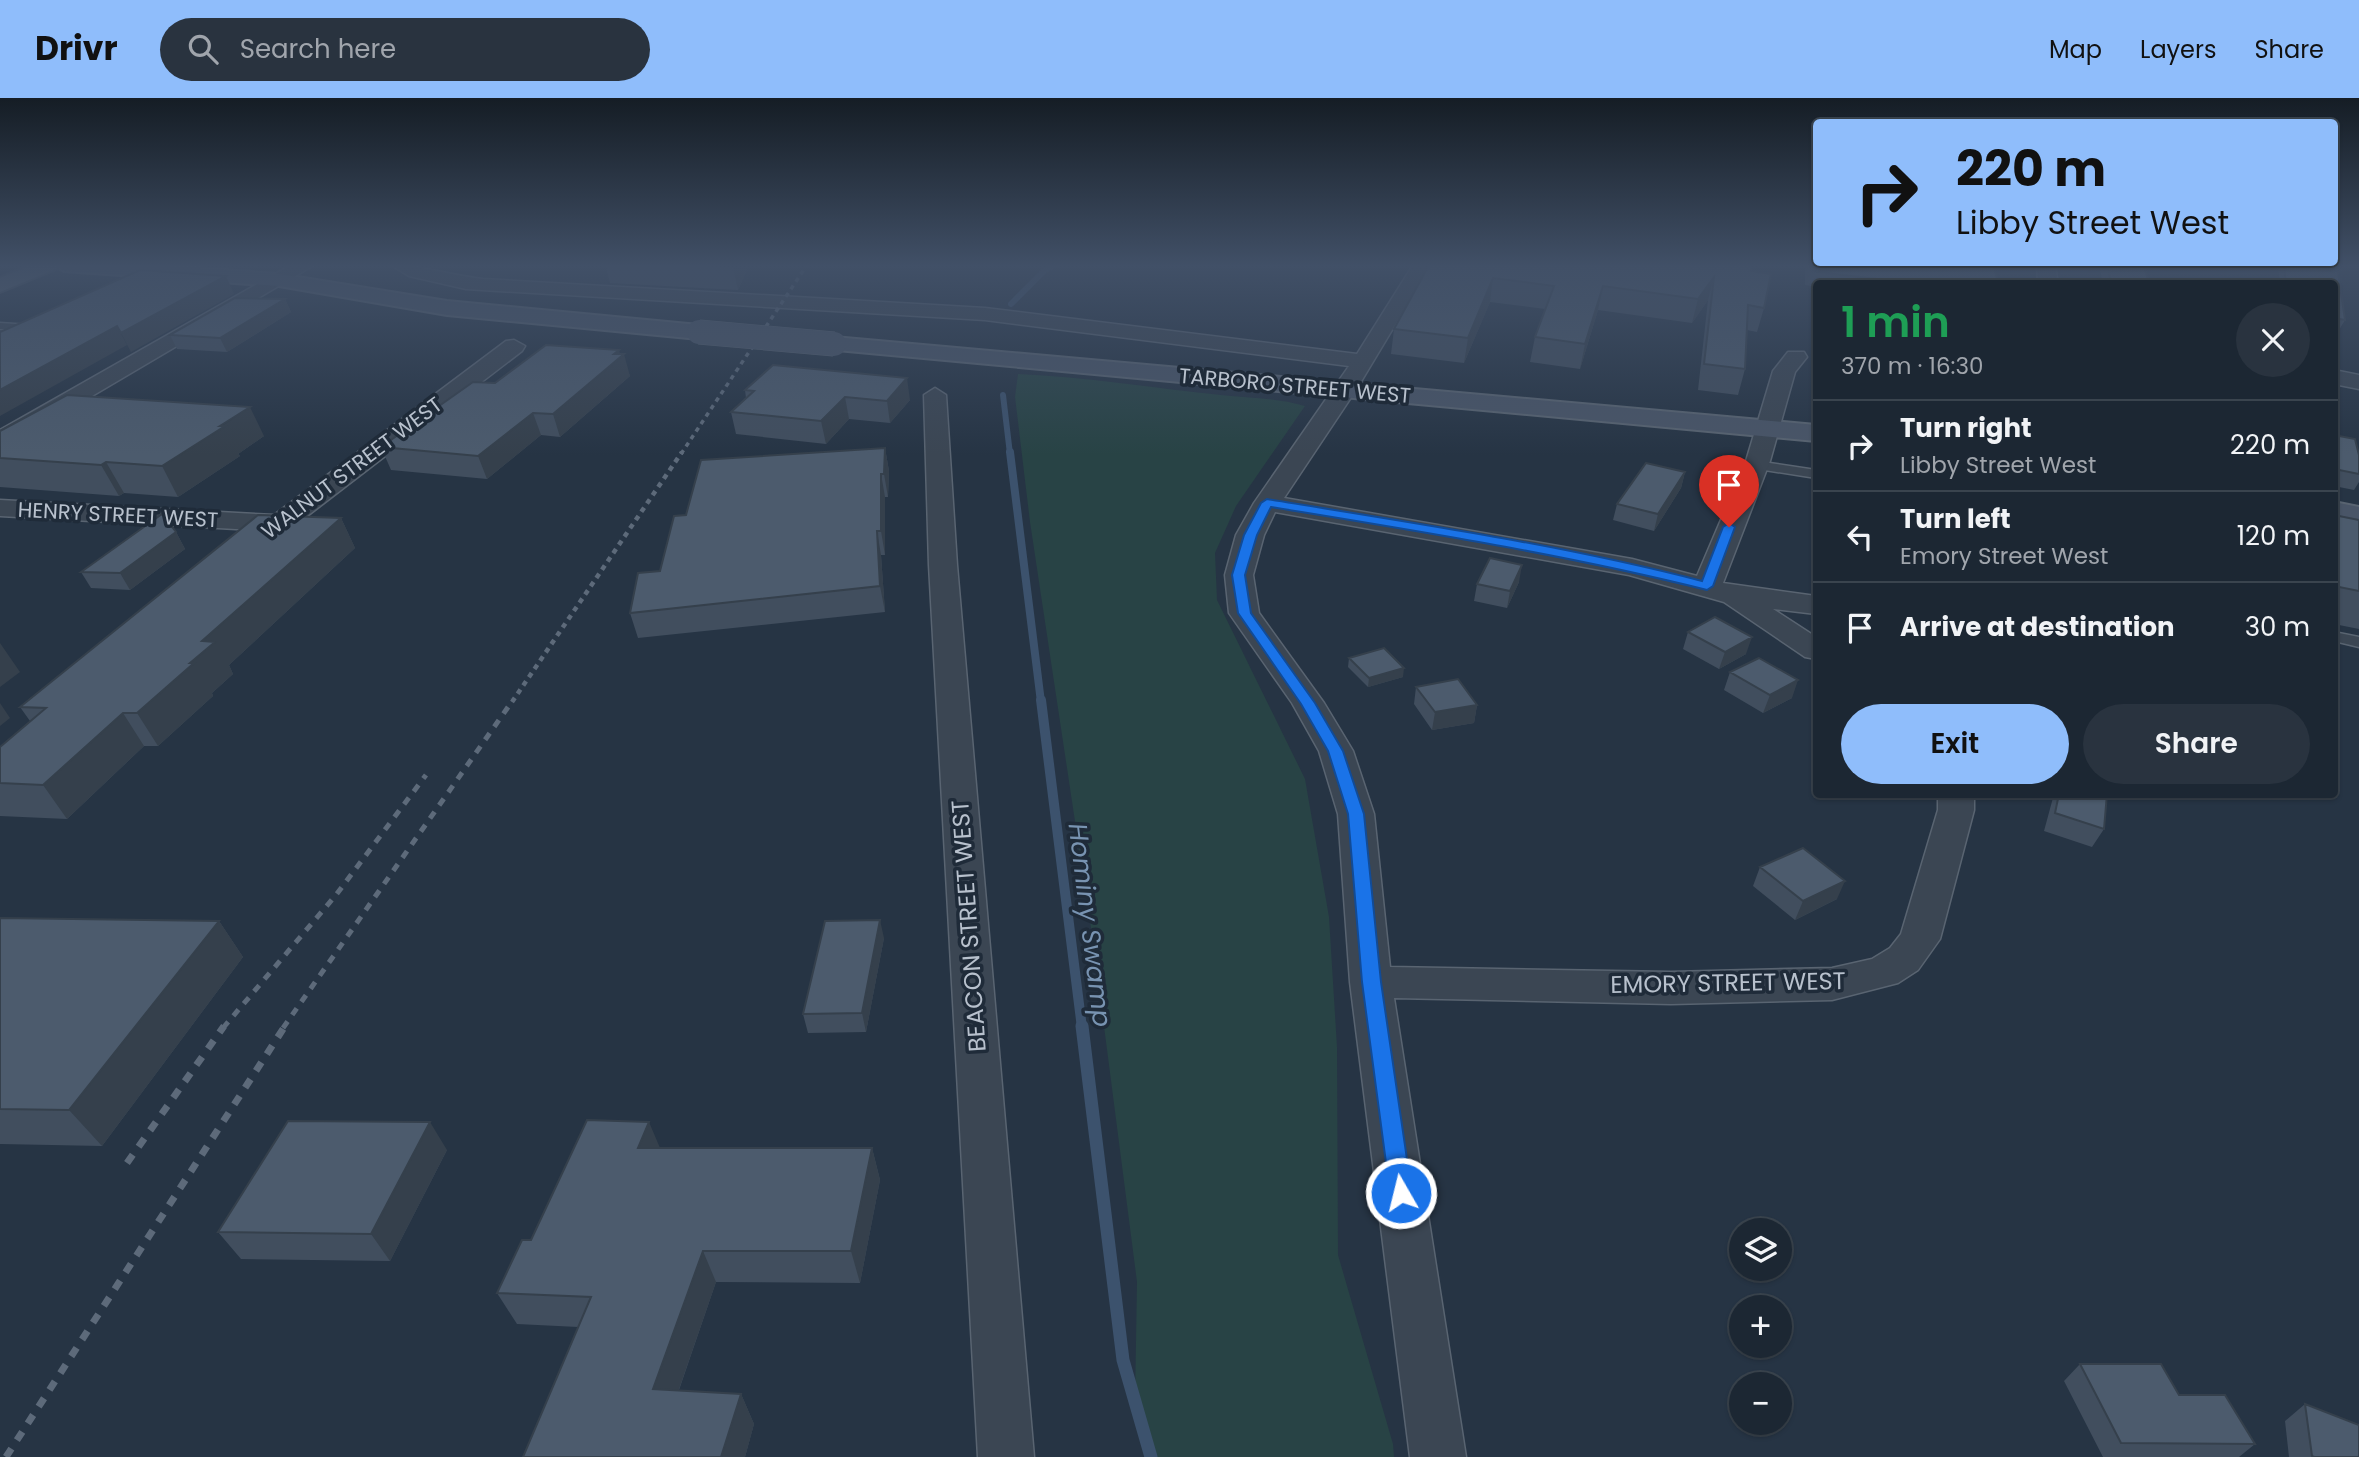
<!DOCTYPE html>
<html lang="en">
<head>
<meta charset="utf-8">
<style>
	:root { --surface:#1c2733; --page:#29333f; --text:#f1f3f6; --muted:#a0a5ac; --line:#3a444e; --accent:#8fbdfb }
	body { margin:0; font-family:Poppins,sans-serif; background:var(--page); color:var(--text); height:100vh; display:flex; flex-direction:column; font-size:26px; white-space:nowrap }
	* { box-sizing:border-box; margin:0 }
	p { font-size:23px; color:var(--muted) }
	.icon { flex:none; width:38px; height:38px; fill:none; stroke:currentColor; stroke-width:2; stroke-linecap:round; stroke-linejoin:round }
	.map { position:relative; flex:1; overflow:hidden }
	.side { position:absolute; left:1813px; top:182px; width:525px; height:518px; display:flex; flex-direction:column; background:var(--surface); border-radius:7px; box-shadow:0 2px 5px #0004,0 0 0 2px var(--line) }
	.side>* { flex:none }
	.hud { position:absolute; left:1813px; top:21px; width:525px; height:147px; border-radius:7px; box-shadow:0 2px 5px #0004,0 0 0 2px var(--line); background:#8fbdfb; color:#111; overflow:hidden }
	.buttons { position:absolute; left:1729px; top:1120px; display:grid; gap:14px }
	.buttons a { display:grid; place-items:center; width:63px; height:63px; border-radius:50%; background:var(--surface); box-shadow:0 2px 5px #0004,0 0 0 2px var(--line); font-size:35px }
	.pin { position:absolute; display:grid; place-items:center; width:60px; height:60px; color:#fff; margin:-72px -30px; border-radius:50% 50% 50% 0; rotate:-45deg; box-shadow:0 0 7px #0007 }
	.pin .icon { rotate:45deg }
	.me { position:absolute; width:77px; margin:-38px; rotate:352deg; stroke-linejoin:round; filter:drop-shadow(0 0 5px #0008) }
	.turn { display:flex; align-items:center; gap:24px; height:147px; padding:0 28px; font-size:32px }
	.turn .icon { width:91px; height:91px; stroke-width:2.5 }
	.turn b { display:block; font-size:49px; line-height:60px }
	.round { display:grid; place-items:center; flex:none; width:74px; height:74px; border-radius:37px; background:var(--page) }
	.head { display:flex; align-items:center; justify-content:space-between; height:119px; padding:0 28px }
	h1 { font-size:42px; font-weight:600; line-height:52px; color:#1e9e55 }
	.button { display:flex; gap:14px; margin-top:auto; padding:14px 28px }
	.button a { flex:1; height:80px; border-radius:42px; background:var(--accent); color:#111; font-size:28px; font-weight:600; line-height:80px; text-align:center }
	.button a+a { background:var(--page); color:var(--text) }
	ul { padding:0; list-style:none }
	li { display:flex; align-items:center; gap:21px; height:91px; padding:0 28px; border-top:2px solid var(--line) }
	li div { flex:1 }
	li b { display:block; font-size:26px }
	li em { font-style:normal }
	header { display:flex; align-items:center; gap:42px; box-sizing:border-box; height:98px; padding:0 35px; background:var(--accent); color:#111 }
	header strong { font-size:33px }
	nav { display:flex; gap:38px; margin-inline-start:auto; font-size:24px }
	.search { width:490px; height:63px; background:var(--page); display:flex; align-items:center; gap:18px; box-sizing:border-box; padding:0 24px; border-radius:38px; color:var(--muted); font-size:26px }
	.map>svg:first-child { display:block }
	.green { fill:#284345 }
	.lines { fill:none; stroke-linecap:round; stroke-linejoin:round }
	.stream-far3 { stroke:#3c526d; stroke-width:6 }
	.stream-far2 { stroke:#3c526d; stroke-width:8 }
	.stream-far1 { stroke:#3c526d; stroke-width:10 }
	.stream { stroke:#3c526d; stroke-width:13 }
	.lane-casing { stroke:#596471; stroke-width:3 }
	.street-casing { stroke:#596471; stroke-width:3 }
	.secondary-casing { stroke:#596471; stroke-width:4 }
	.primary-casing { stroke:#444f5d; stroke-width:4 }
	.lane { fill:#3b4653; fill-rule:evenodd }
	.street { fill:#3b4653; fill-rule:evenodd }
	.secondary { fill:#495567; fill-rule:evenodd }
	.primary { fill:#596573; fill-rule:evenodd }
	.rail-far3 { stroke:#5d6a7a; stroke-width:3.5; stroke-dasharray:4.5 4.5; stroke-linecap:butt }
	.rail-far2 { stroke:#5d6a7a; stroke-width:4.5; stroke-dasharray:5 5; stroke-linecap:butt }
	.rail-far1 { stroke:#5d6a7a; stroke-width:5; stroke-dasharray:8 8; stroke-linecap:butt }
	.rail { stroke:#5d6a7a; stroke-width:7; stroke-dasharray:10 10; stroke-linecap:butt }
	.secondary-bridge-casing { stroke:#596471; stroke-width:25; stroke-linecap:butt }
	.secondary-bridge { stroke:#495567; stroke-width:24 }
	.wall { fill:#414e5e }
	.shaded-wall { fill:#35404c }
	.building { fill:#4c5b6d; stroke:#35404c; stroke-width:2 }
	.route { fill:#1a73e8; stroke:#114b97; stroke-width:2 }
	.labels { text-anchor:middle; stroke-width:7; stroke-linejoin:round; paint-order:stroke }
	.far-street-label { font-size:21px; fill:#b8c1cd; stroke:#1f2b39 }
	.street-label { font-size:24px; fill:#b8c1cd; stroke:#1f2b39 }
	.water-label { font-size:26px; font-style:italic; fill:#7893b1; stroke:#1f2b39 }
</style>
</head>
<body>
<header>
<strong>Drivr</strong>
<div class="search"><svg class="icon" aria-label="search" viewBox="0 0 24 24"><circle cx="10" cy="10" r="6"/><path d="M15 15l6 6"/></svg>Search here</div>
<nav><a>Map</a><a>Layers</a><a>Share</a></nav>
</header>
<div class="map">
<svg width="2359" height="1359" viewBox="0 0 2359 1359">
	<rect width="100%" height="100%" fill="#263444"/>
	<path class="green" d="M1018,276C1086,279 1153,290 1221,297C1250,300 1277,300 1305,308L1236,408L1215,455L1217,502L1305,681L1329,819L1337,949L1338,1157L1393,1346L1394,1359H1157L1135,1303L1137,1184L1093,843L1030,424L1015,299Z"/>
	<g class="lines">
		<path class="stream-far3" d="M1011,206L1045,172L1055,167
			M1003,297L1010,356"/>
		<path class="stream-far2" d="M1010,354L1041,604"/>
		<path class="stream-far1" d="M1041,602L1082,930"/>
		<path class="stream" d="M1082,928L1123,1262L1151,1359"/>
		<g class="lane-casing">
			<path id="lane" d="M0,225L30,227L35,230L0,247V240L17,232L0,231Z
				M1756,363L1816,372V380L1752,370V364Z
				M2334,534L2359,539V549L2334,543Z"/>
		</g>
		<g class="street-casing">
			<path id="street" d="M291,167H314L9,347L0,349V332Z
				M391,167C422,167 452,178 483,181L985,210L1357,256L1413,167H1431L1356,292L1284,400L1632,461L1697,478L1746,363L1773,273L1788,254H1804L1807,259L1795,274L1770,363L1723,485L1816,498V516L1773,511L1816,539V561L1805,559L1724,504L1629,477L1275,414L1264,437L1253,477L1259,515L1324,605L1353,653L1374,716L1390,869L1671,874L1832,870L1872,861L1890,850L1901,836L1938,712V696H1974V712L1940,841L1918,872L1898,885L1832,902L1671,906L1394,900L1466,1359H1410L1350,884L1338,716L1319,653L1292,605L1229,515L1225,477L1236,437L1254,405L1349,268L985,222L466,191L409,178Z
				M2037,167H2055L2058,186H2038Z
				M514,242L525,248L522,253L259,455H239L235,449L254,432L0,418V402L274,417L506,243Z
				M2334,272L2359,277V291L2334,286Z
				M935,290L946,297L957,467L1034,1359H978L929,467L924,297Z"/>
		</g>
		<g class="secondary-casing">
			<path id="secondary" d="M54,167H156L279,176L447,203L699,227L710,234L699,241L447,217L279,188L64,173Z
				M834,239L1816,327V343L826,251L822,246L826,241Z
				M2334,404L2359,409V427L2334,422Z"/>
		</g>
		<g class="primary-casing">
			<path id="primary" d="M31,167H59L56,171L0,194V180Z"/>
		</g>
		<use href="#lane" class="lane"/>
		<use href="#street" class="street"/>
		<use href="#secondary" class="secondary"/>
		<use href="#primary" class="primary"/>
		<path class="rail-far3" d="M681,356L807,167"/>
		<path class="rail-far2" d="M512,604L682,354"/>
		<path class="rail-far1" d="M223,930L336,797L426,677
			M283,930L513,602"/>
		<path class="rail" d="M127,1065L224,928
			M6,1359L285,928"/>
		<g class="secondary-bridge-casing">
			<path id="secondary-bridge" d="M699,234L834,246"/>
		</g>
		<use href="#secondary-bridge" class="secondary-bridge"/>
	</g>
	<path class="wall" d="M576,167H749L738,192L610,185L606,169Z
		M1429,167L1751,173L1764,210L1757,234L1747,232L1745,271L1738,297L1698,292L1708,202L1692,225L1598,212L1580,271L1530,264L1535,239L1545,211L1490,204L1464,265L1391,256L1394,231Z
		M1805,167H1993L1999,186H1816V189L1805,187Z
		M2099,167H2144L2149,186H2103Z
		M2278,167H2337L2345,222L2339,232L2334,231V186H2280Z
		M285,201L291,214L227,254L177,251L170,237Z
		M620,256L630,278L560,339L541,337L487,381L391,372L381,349L495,285Z
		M745,292L910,302L890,325L849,321L826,346L736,336L731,314L746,300Z
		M0,333L264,338L238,356L240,358L178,399L124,395L119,398L0,389Z
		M2334,337L2359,357V384L2354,392L2334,388Z
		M885,350L889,373L888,399H885V457H881L885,514L638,540L630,515L660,473L686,417Z
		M1685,374L1681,390L1654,433L1613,422L1617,406Z
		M2334,417L2359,422V531L2334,526Z
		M341,420L355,450L229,567L233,576L212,595L213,598L158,648H144L67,721L0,718V649L30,623L20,609Z
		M176,434L185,451L130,492L91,490L81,474Z
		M1519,484L1507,510L1474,503L1477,486Z
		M1688,534L1746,556L1719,571L1683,551Z
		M1349,560L1403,579L1368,589L1348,569Z
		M1730,574L1792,600L1763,615L1724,592Z
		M1416,589L1477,607L1474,625L1432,632L1414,606Z
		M1815,624H1816V643L1811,633Z
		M2054,696H2107L2104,731L2092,749L2044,733Z
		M1760,769L1837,801L1795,822L1753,788Z
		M0,820L219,823L243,859L102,1048L0,1046Z
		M884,840L866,934L808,935L803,916Z
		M660,1050H872L880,1082L860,1185L716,1184L679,1292L741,1296L754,1326L745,1359L578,1229L517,1226L497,1195Z
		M447,1052L390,1163L241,1161L218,1134Z
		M2080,1266L2179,1297L2255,1346L2239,1359H2103L2064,1283Z
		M2305,1306L2359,1359H2289L2285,1323Z"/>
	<path class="shaded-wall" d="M734,167H749L738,192L733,169Z
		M226,178L234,196L131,254L121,235Z
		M1714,179L1708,202L1692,225L1698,201Z
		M1493,180L1490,204L1464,265L1468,240Z
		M1603,188L1598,212L1580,271L1585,246Z
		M285,201L291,214L227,254L220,240Z
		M117,228L127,247L0,318V292Z
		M619,252L621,259L624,256L630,278L560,339L553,316Z
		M907,280L910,302L890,325L887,303Z
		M845,299L849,321L826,346L821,323Z
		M250,309L264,338L238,356L240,358L178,399L162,368Z
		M533,315L541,337L487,381L478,358Z
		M885,350L889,373L888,399L884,376Z
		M106,364L124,395L119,398L101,367Z
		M1685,374L1681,390L1654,433L1658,416Z
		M881,376L885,399V457L881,433Z
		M341,420L355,450L229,567L233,576L212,595L213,598L158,648L137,615L190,565L202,543Z
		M877,433L881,457L885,514L880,488Z
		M176,434L185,451L130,492L120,475Z
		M1522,467L1519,484L1507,510L1510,493Z
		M1752,539L1746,556L1719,571L1725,554Z
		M0,545L20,574L0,589Z
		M1404,570L1403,579L1368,589L1369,580Z
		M1798,582L1792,600L1763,615L1770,597Z
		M0,605L10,620L0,628Z
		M1477,607L1474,625L1432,632L1435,614Z
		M123,615L144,648L67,721L43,687Z
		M1845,783L1837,801L1795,822L1803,803Z
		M880,822L884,840L866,934L862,915Z
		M219,823L243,859L102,1048L69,1012Z
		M430,1024L447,1052L390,1163L371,1136Z
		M649,1024L663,1057L638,1050Z
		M872,1050L880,1082L860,1185L851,1153Z
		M703,1153L716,1184L669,1320L653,1291Z
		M741,1296L754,1326L745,1359H721Z"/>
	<path class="building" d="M706,167H734L733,169Z
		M1429,167H1752L1751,173L1771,176L1764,210L1748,207L1745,271L1704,266L1714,179L1698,201L1603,188L1585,246L1535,239L1554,188L1493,180L1468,240L1394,231Z
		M1810,167H1993L1999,186H1918L1810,173Z
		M2107,167H2144L2149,186H2111Z
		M2284,167H2337L2345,222L2334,220V186H2286Z
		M140,172L226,178L121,235L117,228L0,292V234Z
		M235,200L285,201L220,240L170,237Z
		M546,247L619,252L614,256H624L553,316L533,315L478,358L381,349L473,284L495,285Z
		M773,267L907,280L887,303L845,299L821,323L731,314L754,293L745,292Z
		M67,297L250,309L220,328H225L162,368L106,364L101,367L0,360V333Z
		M2334,337L2355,341L2359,357V376L2334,371Z
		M885,350L884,376H881V433H877L880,488L630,515L638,475L660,473L674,418L686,417L701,362Z
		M1646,365L1685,374L1658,416L1617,406Z
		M162,416L176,434L120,475L81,474Z
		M258,417L341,420L202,543L215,544L190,565H194L137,615H123L43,687L0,685V649L46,610L20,609Z
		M2334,417L2359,422V493L2334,488Z
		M1490,460L1522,467L1510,493L1477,486Z
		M1715,519L1752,539L1725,554L1688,534Z
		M1384,550L1404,570L1369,580L1349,560Z
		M1759,560L1798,582L1770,597L1730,574Z
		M1458,581L1477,607L1435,614L1416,589Z
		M2059,696H2107L2104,731L2055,715Z
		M1803,750L1845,783L1803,803L1760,769Z
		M0,820L219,823L69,1012L0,1011Z
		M880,822L862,915L803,916L825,823Z
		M587,1022L649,1024L638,1050H872L851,1153H703L653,1291L741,1296L721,1359H523L591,1199L497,1195L522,1142H531Z
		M288,1023L430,1024L371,1136L218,1134Z
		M2080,1266H2161L2179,1297H2225L2255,1346L2121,1345Z
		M2305,1306L2359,1327V1359H2314L2312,1358Z"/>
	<linearGradient id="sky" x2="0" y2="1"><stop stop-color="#151d25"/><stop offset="0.47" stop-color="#415067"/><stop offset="1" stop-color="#415067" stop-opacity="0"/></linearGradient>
	<rect width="2359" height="357" fill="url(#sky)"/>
	<path class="route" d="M1267,401C1413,425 1559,446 1702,483L1723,429L1729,425L1735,429L1713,488L1707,492C1563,456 1417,433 1271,409L1257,437L1245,477L1251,515L1315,605L1343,653L1364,716L1381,884L1412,1095L1409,1102L1401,1105L1393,1102L1390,1095L1362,884L1348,716L1328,653L1301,606L1238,515L1232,477L1244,437L1261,405Z"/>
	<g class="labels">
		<g class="far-street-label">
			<text transform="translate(1295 288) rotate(5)" y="7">TARBORO STREET WEST</text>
			<text transform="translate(352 370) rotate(-37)" y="7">WALNUT STREET WEST</text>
			<text transform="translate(118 417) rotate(3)" y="7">HENRY STREET WEST</text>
		</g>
		<g class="street-label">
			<text transform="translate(969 828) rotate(-94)" y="8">BEACON STREET WEST</text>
			<text transform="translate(1728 885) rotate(-1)" y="8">EMORY STREET WEST</text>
		</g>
		<g class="water-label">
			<text transform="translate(1090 827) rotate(83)" y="9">Hominy Swamp</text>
		</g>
	</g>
</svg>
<div class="buttons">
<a><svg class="icon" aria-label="layers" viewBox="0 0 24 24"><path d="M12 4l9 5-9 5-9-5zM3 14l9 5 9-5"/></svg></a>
<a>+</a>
<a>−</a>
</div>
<div class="pin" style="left:1729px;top:429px;background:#d93025"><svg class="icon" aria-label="arrive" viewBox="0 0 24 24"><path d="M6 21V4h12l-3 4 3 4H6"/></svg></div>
<svg class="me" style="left:1401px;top:1095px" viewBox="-20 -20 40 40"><circle r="17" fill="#1a73e8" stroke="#fff" stroke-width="3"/><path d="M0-11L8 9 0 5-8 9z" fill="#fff"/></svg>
<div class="hud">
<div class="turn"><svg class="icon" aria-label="right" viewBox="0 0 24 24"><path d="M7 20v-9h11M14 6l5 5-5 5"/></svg><div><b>220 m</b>Libby Street West</div></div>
</div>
<section class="side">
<div class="head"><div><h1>1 min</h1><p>370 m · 16:30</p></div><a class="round"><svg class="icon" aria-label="close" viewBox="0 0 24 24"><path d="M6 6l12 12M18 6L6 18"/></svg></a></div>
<ul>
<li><svg class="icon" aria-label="right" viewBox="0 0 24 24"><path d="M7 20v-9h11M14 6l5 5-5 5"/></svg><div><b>Turn right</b><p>Libby Street West</p></div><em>220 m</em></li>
<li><svg class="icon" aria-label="left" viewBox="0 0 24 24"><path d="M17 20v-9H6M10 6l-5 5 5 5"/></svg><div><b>Turn left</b><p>Emory Street West</p></div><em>120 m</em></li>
<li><svg class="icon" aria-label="arrive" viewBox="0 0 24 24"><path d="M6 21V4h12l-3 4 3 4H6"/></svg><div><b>Arrive at destination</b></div><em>30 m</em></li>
</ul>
<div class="button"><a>Exit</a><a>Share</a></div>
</section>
</div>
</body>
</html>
